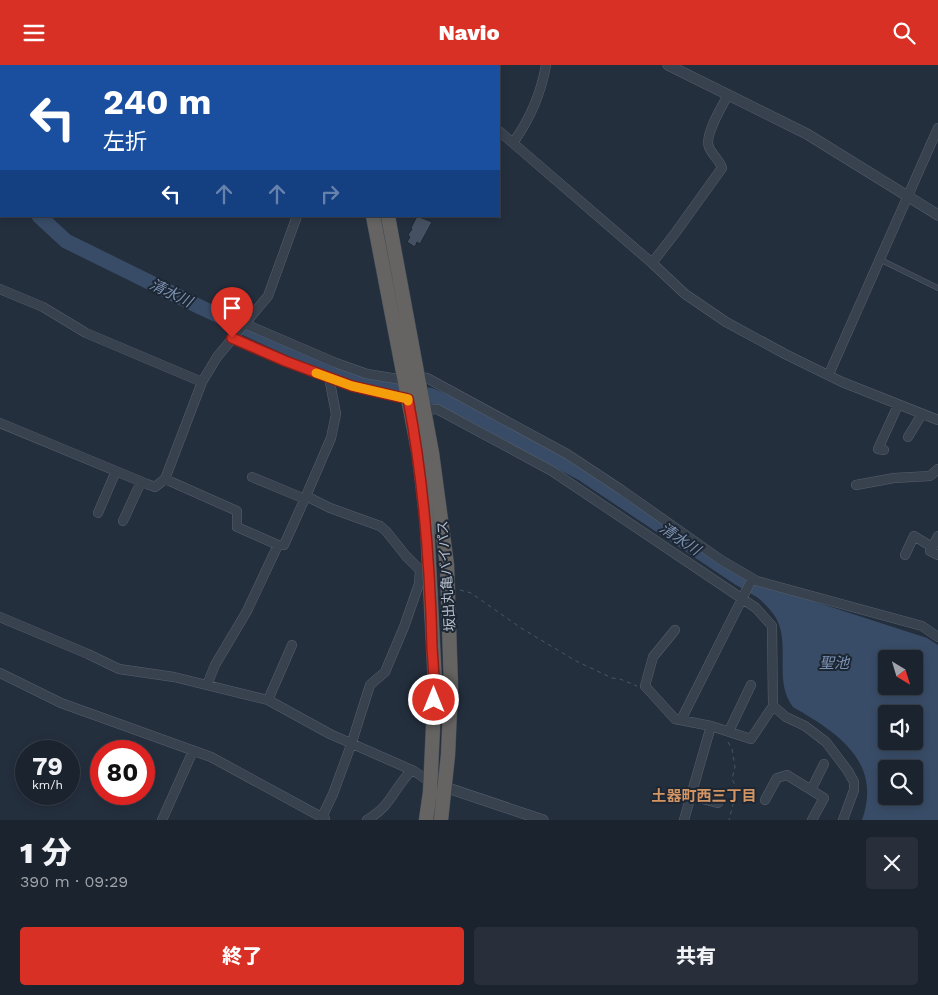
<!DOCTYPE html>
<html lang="ja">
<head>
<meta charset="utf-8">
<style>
	:root { --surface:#1b232e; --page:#282f3a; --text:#f1f3f6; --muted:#a0a4aa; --line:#39404a; --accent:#d93025 }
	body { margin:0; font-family:"Work Sans","Noto Sans JP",sans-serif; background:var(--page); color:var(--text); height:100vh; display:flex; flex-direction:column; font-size:19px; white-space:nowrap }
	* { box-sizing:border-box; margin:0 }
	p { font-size:16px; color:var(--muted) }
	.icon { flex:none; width:28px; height:28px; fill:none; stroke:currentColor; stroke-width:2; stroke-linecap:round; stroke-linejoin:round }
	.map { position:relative; height:755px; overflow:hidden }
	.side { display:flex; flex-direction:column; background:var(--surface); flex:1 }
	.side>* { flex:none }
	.guide { position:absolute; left:0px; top:0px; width:500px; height:152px; box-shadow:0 2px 8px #0003,0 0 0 1px var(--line); background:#1a4fa0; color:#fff; overflow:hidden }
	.needle { width:32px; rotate:142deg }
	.tools { position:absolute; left:878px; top:585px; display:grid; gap:10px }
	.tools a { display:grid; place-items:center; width:45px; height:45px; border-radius:5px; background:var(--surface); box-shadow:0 2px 8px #0003,0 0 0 1px var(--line); font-size:25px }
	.speed { position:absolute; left:15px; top:675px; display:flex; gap:10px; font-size:25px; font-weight:700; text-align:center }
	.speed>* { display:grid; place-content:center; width:65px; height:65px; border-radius:50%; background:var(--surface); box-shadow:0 2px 8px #0003,0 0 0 1px var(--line); line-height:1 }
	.speed small { font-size:12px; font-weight:400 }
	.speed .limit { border:8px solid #d22; background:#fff; color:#111 }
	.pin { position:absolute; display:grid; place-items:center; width:42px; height:42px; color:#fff; margin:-51px -21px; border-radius:50% 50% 50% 0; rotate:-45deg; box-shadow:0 0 5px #0007 }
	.pin .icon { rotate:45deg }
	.me { position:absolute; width:55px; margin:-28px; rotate:0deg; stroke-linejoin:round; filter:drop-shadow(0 0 4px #0008) }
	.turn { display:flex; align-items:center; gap:18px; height:105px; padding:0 20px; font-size:22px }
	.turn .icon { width:65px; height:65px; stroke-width:2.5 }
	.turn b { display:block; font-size:35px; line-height:42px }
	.lanes { display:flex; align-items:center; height:48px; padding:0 20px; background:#0003; justify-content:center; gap:25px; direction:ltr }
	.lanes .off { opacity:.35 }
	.round { display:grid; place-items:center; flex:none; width:52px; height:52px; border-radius:5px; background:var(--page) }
	.overview { display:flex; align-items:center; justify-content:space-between; height:85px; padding:0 20px }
	h1 { font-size:30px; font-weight:800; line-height:38px }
	.action { display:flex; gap:10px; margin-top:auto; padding:10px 20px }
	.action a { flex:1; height:58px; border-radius:5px; background:var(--accent); color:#fff; font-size:20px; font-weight:800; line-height:58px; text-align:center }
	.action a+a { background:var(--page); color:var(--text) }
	header { display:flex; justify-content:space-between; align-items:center; height:65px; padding:0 20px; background:var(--accent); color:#fff; font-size:22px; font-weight:800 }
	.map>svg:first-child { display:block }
	.water { fill:#394c67; fill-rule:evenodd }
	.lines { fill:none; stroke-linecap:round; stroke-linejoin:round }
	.river { stroke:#394c67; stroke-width:15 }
	.building { fill:#455162; stroke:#1f2835 }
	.service-casing { stroke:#565f6c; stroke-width:5.5 }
	.minor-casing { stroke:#565f6c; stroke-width:10 }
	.tertiary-casing { stroke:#565f6c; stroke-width:11 }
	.trunk-casing { stroke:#434c59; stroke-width:15 }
	.path { stroke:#44595c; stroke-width:1; stroke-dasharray:4 4; stroke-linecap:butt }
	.service { stroke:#38414e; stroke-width:4.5 }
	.minor { stroke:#38414e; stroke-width:9 }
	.tertiary { stroke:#38414e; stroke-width:10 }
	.trunk { stroke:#656462; stroke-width:14 }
	.route-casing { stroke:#8d1f18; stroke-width:12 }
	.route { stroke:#d93025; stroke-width:9 }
	.slow { stroke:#f59e0b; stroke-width:9 }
	.labels { text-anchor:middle; stroke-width:4; stroke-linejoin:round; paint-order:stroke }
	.street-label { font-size:14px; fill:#b4bcc9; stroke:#1d2633 }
	.water-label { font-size:15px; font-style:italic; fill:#7c92b1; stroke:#1d2633 }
	.neighbourhood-label { font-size:15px; font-weight:bold; fill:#d59563; stroke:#1d2633 }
</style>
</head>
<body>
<header><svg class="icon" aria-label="menu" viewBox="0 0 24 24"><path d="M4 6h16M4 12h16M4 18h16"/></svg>Navio<svg class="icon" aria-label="search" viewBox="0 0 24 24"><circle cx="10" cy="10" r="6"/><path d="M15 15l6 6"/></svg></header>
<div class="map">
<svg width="938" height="755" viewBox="0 0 938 755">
	<rect width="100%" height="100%" fill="#242f3e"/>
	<path class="water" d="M763,520L927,573L938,580V755H862C883,696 836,667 793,642C773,616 791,580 776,553C771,545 764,538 757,532ZM886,594H914V621H886ZM886,649H914V676H886ZM886,704H914V731H886Z"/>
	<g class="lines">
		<path class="river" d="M0,73L1,74
			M39,151L66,176L200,242L345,309L395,321
			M430,330L464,345L583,409L739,513L777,535"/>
	</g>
	<path class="building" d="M417,151L432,157L420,179L417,177L415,182L407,177L410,172L408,170L412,164L411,163Z"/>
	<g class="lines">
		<g class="service-casing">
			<path id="service" d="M879,194L938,223"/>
		</g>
		<g class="minor-casing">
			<path id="minor" d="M499,66L652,198L685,229L726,257L785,289L842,317L938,355
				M513,78C530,54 541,29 546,0
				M297,151L268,231L217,292L202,317L165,414L237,446V462L278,480H284L306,431L330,443L380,461L386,466L406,491L420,505L419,519L404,562L385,607L370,620L351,680L333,729L322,752
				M652,198L676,167L722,103C719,94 712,90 709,82C704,71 722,41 728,30
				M0,224L43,242L86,268L202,317
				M245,259L336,298L367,309L404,315
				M232,273L285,296L352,321L408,334
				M829,309L938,63
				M418,312L427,313L567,389L623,426L721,495L757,516L922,561L938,572
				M425,345L437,344L552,406L756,543L772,561L773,641L786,652L805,661L826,677L848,706L854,717V725L843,755
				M0,358L147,419L155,422L165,414
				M908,372L922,349
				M884,385L878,384L898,340
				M252,412L305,434
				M856,420L894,413L930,411L938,404
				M306,431L331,373L336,349L329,312
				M98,448L116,406
				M123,456L141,417
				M938,471L930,486L938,490
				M905,490L914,471L932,482
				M0,552L88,589L119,604L174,612L268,635L330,669L414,706L430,717
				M675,565L653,592L645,621L675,654L711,661L684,755
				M0,608L61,638L211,692L325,754
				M207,620L215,600L247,546L278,480
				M268,635L292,580
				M681,655L752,514
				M711,661L751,674L773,641
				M729,666L751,620
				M811,725L824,699
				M691,731L718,738
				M765,735L777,713L787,710L824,733L812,755
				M162,755L193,686
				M367,755C393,739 393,724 412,705"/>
		</g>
		<g class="tertiary-casing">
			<path id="tertiary" d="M668,0L807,69L938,150
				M430,717L543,755"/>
		</g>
		<g class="trunk-casing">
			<path id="trunk" d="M344,0V1
				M359,0V1
				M373,151L419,390L427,458L435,619L430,727L426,755
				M388,151L432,388L447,500L451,622L448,690L441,755"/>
		</g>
		<path class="path" d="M460,525L471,528L521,563L576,596L612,613L620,614L637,621
			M728,677L732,684L735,702L732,714L737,724L729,755"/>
		<use href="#service" class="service"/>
		<use href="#minor" class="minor"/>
		<use href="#tertiary" class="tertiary"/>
		<use href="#trunk" class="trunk"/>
	</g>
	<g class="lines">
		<g class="route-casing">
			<path id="route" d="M232,273L285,296L352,321L408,334C424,417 430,497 432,582C433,600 435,617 434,635"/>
		</g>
		<use href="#route" class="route"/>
		<path class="slow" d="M316,308L352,321L408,334V336"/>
	</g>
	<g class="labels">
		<g class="street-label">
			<text transform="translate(446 511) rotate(-94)" y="5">坂出丸亀バイパス</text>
		</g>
		<g class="water-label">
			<text transform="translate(171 228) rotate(26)" y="5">清水川</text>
			<text transform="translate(680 474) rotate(34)" y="5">清水川</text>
			<text x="834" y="603">聖池</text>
		</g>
		<g class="neighbourhood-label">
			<text x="704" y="736">土器町西三丁目</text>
		</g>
	</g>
</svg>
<div class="tools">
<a><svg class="needle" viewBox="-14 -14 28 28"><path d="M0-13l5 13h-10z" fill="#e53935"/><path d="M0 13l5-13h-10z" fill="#a0a4aa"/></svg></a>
<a><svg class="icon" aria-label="sound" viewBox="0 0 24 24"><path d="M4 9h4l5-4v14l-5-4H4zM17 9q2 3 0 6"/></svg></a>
<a><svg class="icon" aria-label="search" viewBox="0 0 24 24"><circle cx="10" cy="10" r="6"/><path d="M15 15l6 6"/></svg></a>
</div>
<div class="speed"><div>79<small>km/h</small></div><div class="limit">80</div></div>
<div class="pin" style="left:232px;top:273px;background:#d93025"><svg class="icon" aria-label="arrive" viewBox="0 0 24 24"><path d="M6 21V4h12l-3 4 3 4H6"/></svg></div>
<svg class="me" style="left:434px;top:635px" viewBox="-20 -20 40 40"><circle r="17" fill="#d93025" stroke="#fff" stroke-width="3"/><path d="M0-11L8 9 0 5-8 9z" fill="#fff"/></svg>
<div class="guide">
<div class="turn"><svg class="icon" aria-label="left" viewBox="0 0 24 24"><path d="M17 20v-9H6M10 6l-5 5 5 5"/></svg><div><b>240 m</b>左折</div></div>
<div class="lanes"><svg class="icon" aria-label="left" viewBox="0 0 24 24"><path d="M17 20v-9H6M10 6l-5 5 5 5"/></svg><svg class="icon off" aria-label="ahead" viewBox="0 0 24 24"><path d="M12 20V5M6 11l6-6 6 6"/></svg><svg class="icon off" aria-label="ahead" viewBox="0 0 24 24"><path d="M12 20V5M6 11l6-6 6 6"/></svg><svg class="icon off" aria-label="right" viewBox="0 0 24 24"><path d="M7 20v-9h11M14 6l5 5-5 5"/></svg></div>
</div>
</div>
<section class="side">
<div class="overview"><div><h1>1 分</h1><p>390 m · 09:29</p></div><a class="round"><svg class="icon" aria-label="close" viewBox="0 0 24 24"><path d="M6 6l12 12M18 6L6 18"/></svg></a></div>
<div class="action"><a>終了</a><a>共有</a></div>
</section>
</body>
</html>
